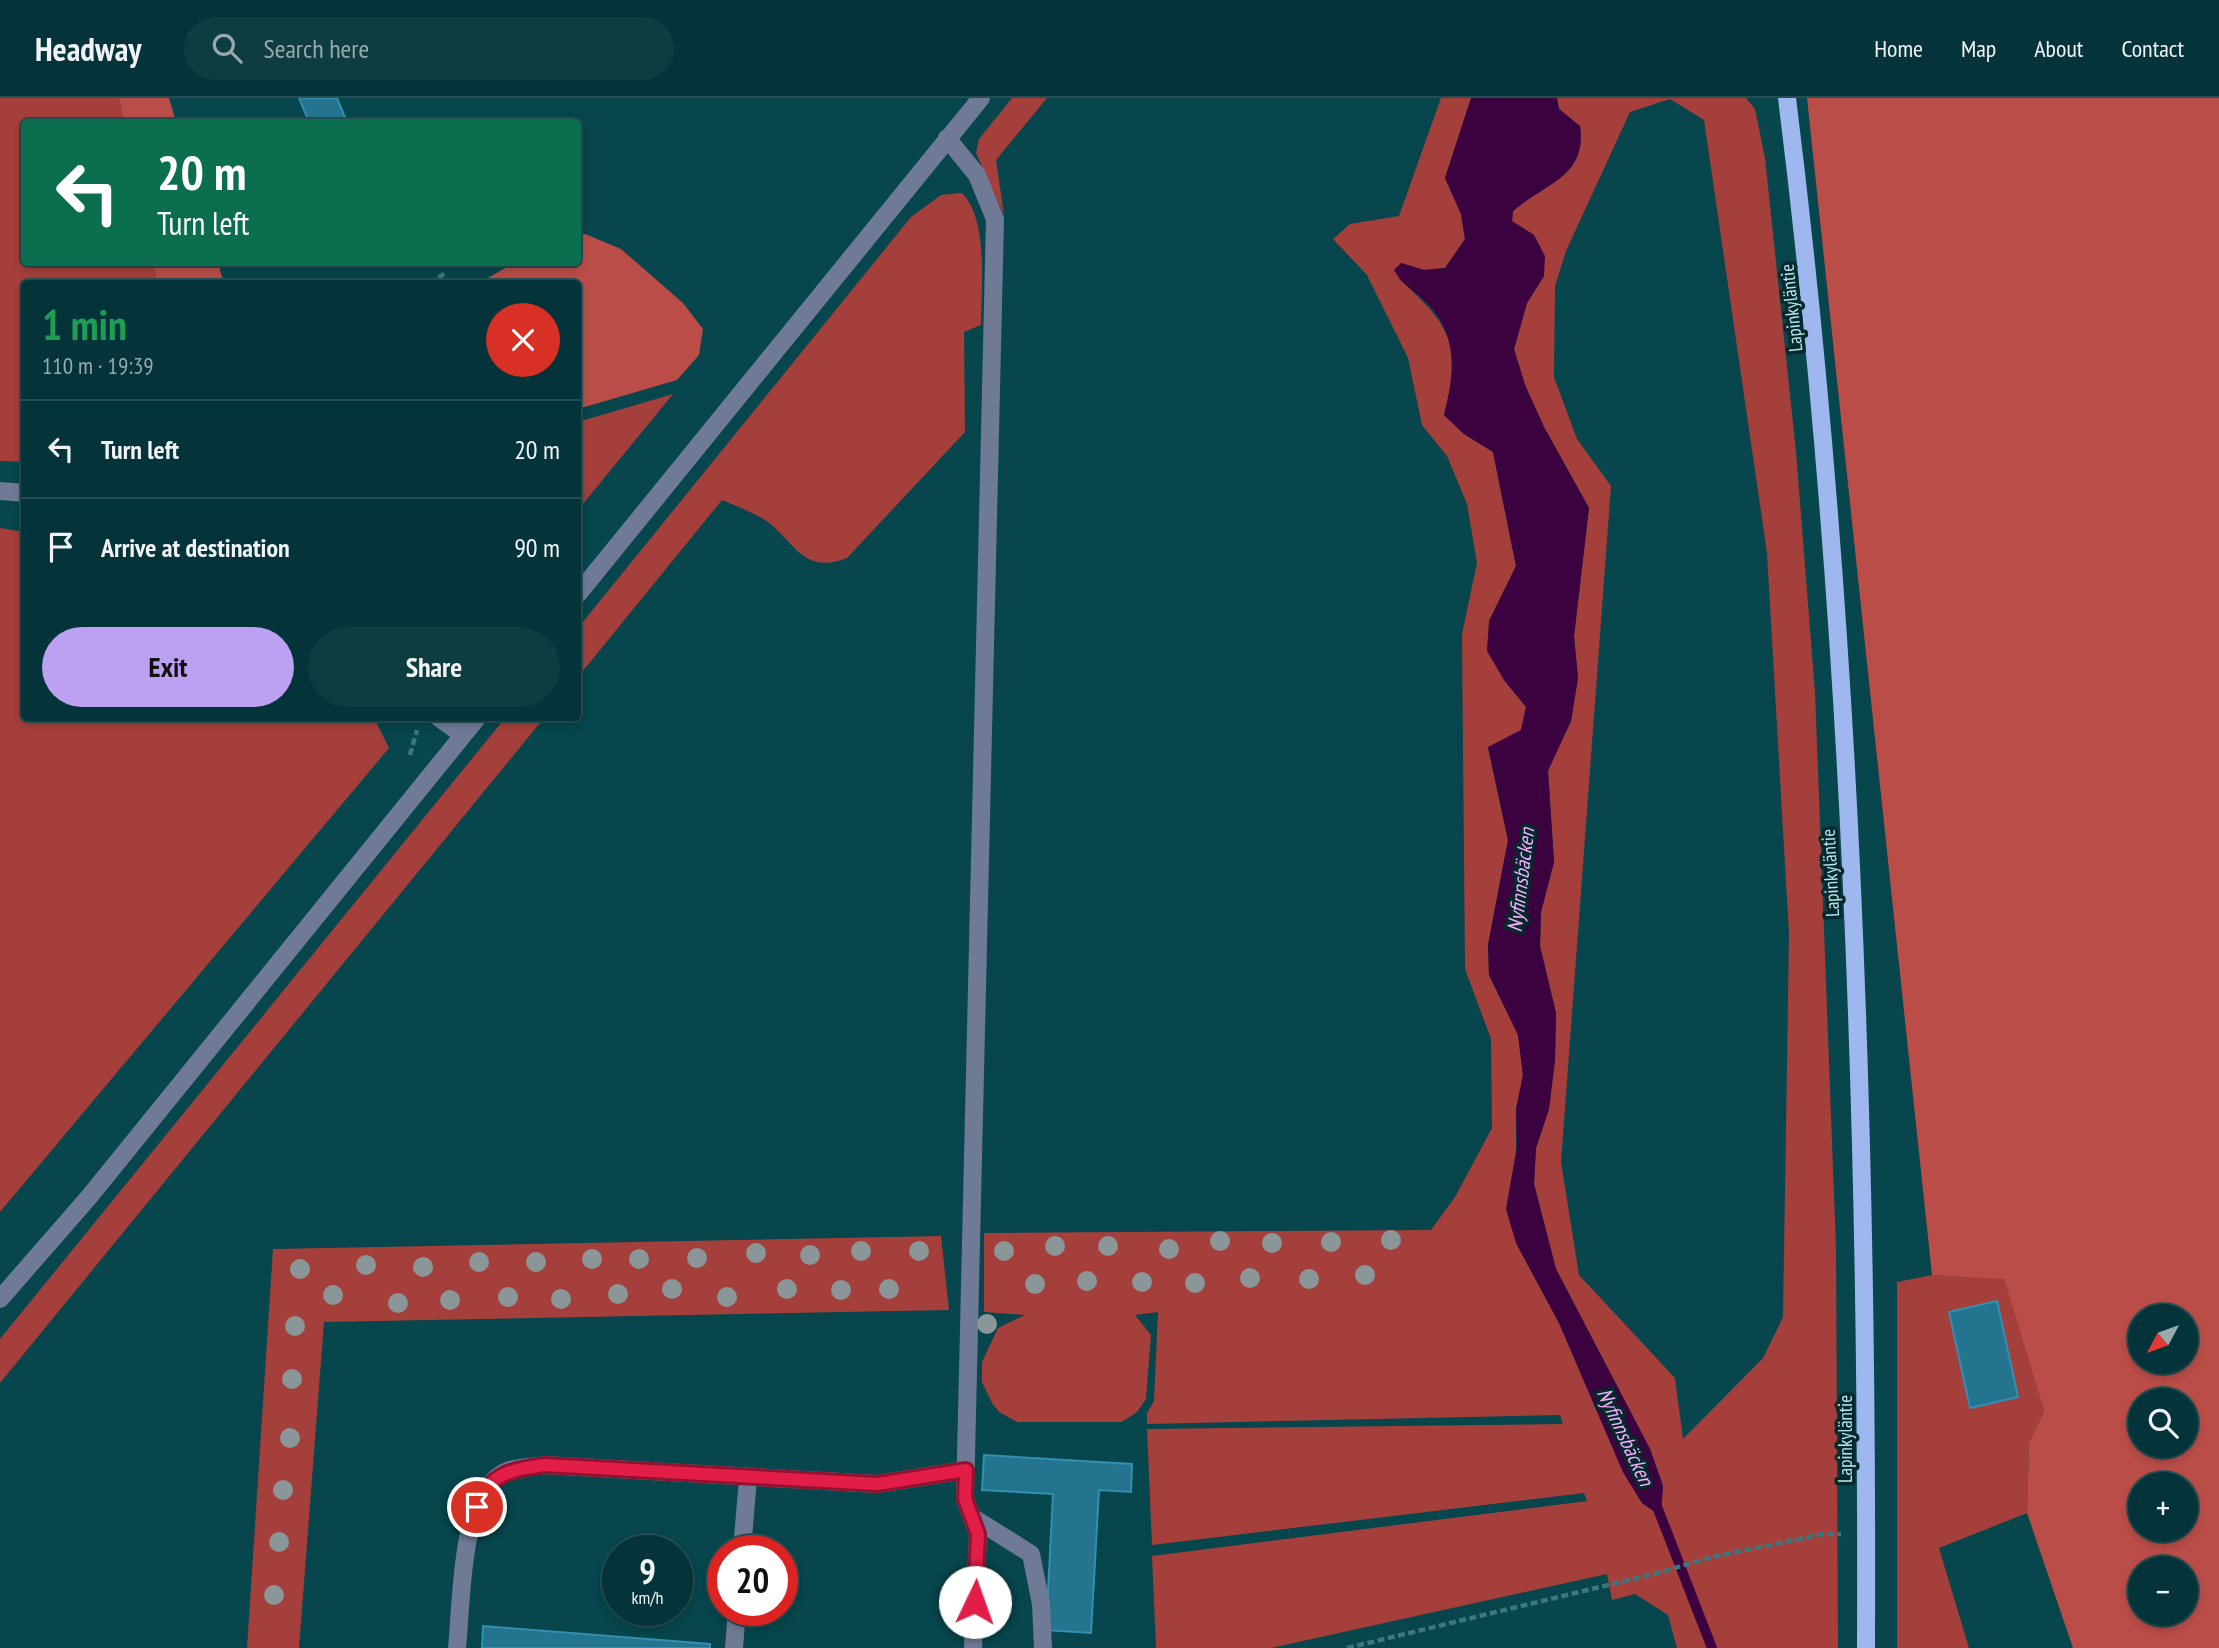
<!DOCTYPE html>
<html lang="en">
<head>
<meta charset="utf-8">
<style>
	:root { --surface:#043439; --page:#0d3c41; --text:#f1f3f6; --muted:#97aaae; --line:#254f53; --accent:#bca0f2 }
	body { margin:0; font-family:"PT Sans Narrow",sans-serif; background:var(--page); color:var(--text); height:100vh; display:flex; flex-direction:column; font-size:26px; white-space:nowrap }
	* { box-sizing:border-box; margin:0 }
	p { font-size:23px; color:var(--muted) }
	.icon { flex:none; width:38px; height:38px; fill:none; stroke:currentColor; stroke-width:2; stroke-linecap:round; stroke-linejoin:round }
	.map { position:relative; flex:1; overflow:hidden }
	.panel { position:absolute; left:21px; top:182px; width:560px; height:441px; display:flex; flex-direction:column; background:var(--surface); border-radius:7px; box-shadow:0 4px 10px #0003,0 0 0 2px var(--line) }
	.panel>* { flex:none }
	.guide { position:absolute; left:21px; top:21px; width:560px; height:147px; border-radius:7px; box-shadow:0 4px 10px #0003,0 0 0 2px var(--line); background:#0b6e4f; color:#fff; overflow:hidden }
	.needle { width:46px; rotate:229deg }
	.controls { position:absolute; left:2128px; top:1206px; display:grid; gap:14px }
	.controls a { display:grid; place-items:center; width:70px; height:70px; border-radius:50%; background:var(--surface); box-shadow:0 4px 10px #0003,0 0 0 2px var(--line); font-size:35px }
	.speed { position:absolute; left:602px; top:1437px; display:flex; gap:14px; font-size:35px; font-weight:700; text-align:center }
	.speed>* { display:grid; place-content:center; width:91px; height:91px; border-radius:50%; background:var(--surface); box-shadow:0 4px 10px #0003,0 0 0 2px var(--line); line-height:1 }
	.speed small { font-size:18px; font-weight:400 }
	.speed .limit { border:10px solid #d22; background:#fff; color:#111 }
	.pin { position:absolute; display:grid; place-items:center; width:60px; height:60px; color:#fff; margin:-30px; border:4px solid #fff; border-radius:50%; box-shadow:0 2px 7px #0007 }
	.me { position:absolute; width:77px; margin:-38px; rotate:3deg; stroke-linejoin:round; filter:drop-shadow(0 0 5px #0008) }
	.turn { display:flex; align-items:center; gap:24px; height:147px; padding:0 21px; font-size:32px }
	.turn .icon { width:91px; height:91px; stroke-width:2.5 }
	.turn b { display:block; font-size:49px; line-height:60px }
	.round { display:grid; place-items:center; flex:none; width:74px; height:74px; border-radius:37px; background:var(--page) }
	.summary { display:flex; align-items:center; justify-content:space-between; height:119px; padding:0 21px }
	h1 { font-size:42px; font-weight:700; line-height:52px; color:#1e9e55 }
	.cta { display:flex; gap:14px; margin-top:auto; padding:14px 21px }
	.cta a { flex:1; height:80px; border-radius:42px; background:var(--accent); color:#111; font-size:28px; font-weight:700; line-height:80px; text-align:center }
	.cta a+a { background:var(--page); color:var(--text) }
	ul { padding:0; list-style:none }
	li { display:flex; align-items:center; gap:21px; height:98px; padding:0 21px; border-top:2px solid var(--line) }
	li div { flex:1 }
	li b { display:block; font-size:26px }
	li em { font-style:normal }
	header { display:flex; align-items:center; gap:42px; box-sizing:border-box; height:98px; padding:0 35px; background:var(--surface); border-bottom:2px solid var(--line) }
	header strong { font-size:33px }
	nav { display:flex; gap:38px; margin-inline-start:auto; font-size:24px }
	.search { width:490px; height:63px; background:var(--page); display:flex; align-items:center; gap:18px; box-sizing:border-box; padding:0 24px; border-radius:38px; color:var(--muted); font-size:26px }
	.map>svg:first-child { display:block }
	.green { fill:#a53f3b; fill-rule:evenodd }
	.forest { fill:#ba4d48; fill-rule:evenodd }
	.water { fill:#3b023f }
	.lines { fill:none; stroke-linecap:round; stroke-linejoin:round }
	.stream { stroke:#3b023f; stroke-width:10 }
	.building { fill:#25748f; stroke:#328fb0; stroke-width:2 }
	.path { stroke:#3c777d; stroke-width:4.5; stroke-dasharray:7 3.5; stroke-linecap:butt }
	.minor { stroke:#6f7b96; stroke-width:18 }
	.major { stroke:#9eb7ee; stroke-width:18 }
	.tree { fill:#8a9697 }
	.route-casing { stroke:#92132f; stroke-width:18 }
	.route { stroke:#e11d48; stroke-width:12 }
	.labels { text-anchor:middle; stroke-width:7; stroke-linejoin:round; paint-order:stroke }
	.street-label { font-size:19px; fill:#b7e7ec; stroke:#06292d }
	.water-label { font-size:21px; font-style:italic; fill:#fbadfe; stroke:#06292d }
</style>
</head>
<body>
<header>
<strong>Headway</strong>
<div class="search"><svg class="icon" aria-label="search" viewBox="0 0 24 24"><circle cx="10" cy="10" r="6"/><path d="M15 15l6 6"/></svg>Search here</div>
<nav><a>Home</a><a>Map</a><a>About</a><a>Contact</a></nav>
</header>
<div class="map">
<svg width="2219" height="1550" viewBox="0 0 2219 1550">
	<rect width="100%" height="100%" fill="#06464c"/>
	<path class="green" d="M0,0H119L124,24H24V164L153,165L157,185L24,186V364L0,363Z
		M1012,0H1047L996,62L1004,117L976,55L979,41Z
		M1441,0H1471L1445,80L1461,116L1465,141L1445,170L1424,172L1401,165L1399,181C1452,228 1462,248 1444,317L1464,336L1493,354L1516,468L1489,523L1504,582L1526,609L1521,632L1488,650L1508,742L1488,847L1489,877L1518,937L1523,977L1516,1011V1145L1559,1225L1623,1374L1642,1405L1660,1418L1663,1388L1650,1351L1556,1171L1534,1086L1536,1050L1549,1011L1555,962L1556,915L1540,848L1541,814L1554,764L1548,672L1571,623L1578,580L1574,538L1589,410L1544,329L1525,287L1514,251L1527,205L1544,178L1534,137L1512,123L1513,113C1547,84 1587,79 1580,28L1559,11L1557,0H1746L1755,11L1765,60L1796,354L1815,594L1836,1150L1838,1550H1677L1668,1517L1635,1496L1612,1502L1607,1476L1271,1550H1156L1152,1458L1587,1403L1584,1395L1152,1447L1147,1331L1563,1326L1560,1317L1147,1326V1315L1154,1303L1158,1214L1135,1217L1151,1237L1146,1301L1137,1314L1122,1324H1017L999,1314L992,1305L982,1284V1264L998,1230L1025,1217L984,1214V1135L1431,1132L1455,1099L1492,1030L1491,941L1465,871L1462,536L1477,465L1467,406L1447,358L1422,327L1408,260L1367,177L1333,141L1350,126L1399,118ZM1670,1L1704,22L1767,455L1789,836L1783,1219L1763,1260L1683,1341L1675,1280L1579,1177L1561,1064L1611,388L1577,341L1554,279L1555,188L1566,153L1630,14Z
		M962,95C989,122 981,190 981,227L964,234L965,334L847,460C804,477 795,445 768,424C755,415 736,408 722,402L578,579V530L911,119L941,97Z
		M673,296L578,412V324Z
		M0,430L24,434V620H374L389,650L0,1114Z
		M505,620H544L0,1285V1241Z
		M941,1138L949,1212L324,1224L299,1550H247L273,1151Z
		M1932,1177L2004,1180L2044,1313L2029,1345L2027,1415L1939,1450L1969,1550H1897V1184Z"/>
	<path class="forest" d="M119,0H169L176,24H124Z
		M1807,0H2219V1550H2073L2027,1415L2029,1345L2044,1313L2004,1181L1932,1177ZM2186,1218V1264H2140V1218ZM2186,1302V1348H2140V1302ZM2186,1386V1432H2140V1386ZM2140,1470H2186V1516H2140Z
		M585,136L621,151L683,205L703,231L699,257L677,282L578,311V186L479,185L514,165L578,164V138Z
		M153,165H218L224,185H157Z"/>
	<path class="water" d="M1471,0H1557L1559,11L1580,28C1587,79 1547,84 1513,113L1512,123L1534,137L1545,158L1544,178L1527,205L1514,251L1525,287L1544,329L1589,410L1574,538L1578,580L1571,623L1548,673L1554,764L1541,814L1540,848L1556,915L1555,962L1549,1011L1536,1050L1534,1086L1556,1171L1650,1351L1663,1388L1661,1418L1642,1405L1623,1374L1559,1225L1516,1145L1506,1111L1517,1048L1516,1011L1523,977L1518,937L1489,877L1488,847L1508,742L1488,649L1521,632L1526,609L1504,582L1487,553L1489,523L1516,468L1493,354L1464,336L1444,317C1454,278 1459,240 1429,207C1417,195 1402,187 1394,172L1401,165L1424,172L1445,170L1465,141L1461,116L1445,80Z"/>
	<g class="lines">
		<path class="stream" d="M1656,1406L1712,1550"/>
	</g>
	<path class="building" d="M299,0H337L347,24H309Z
		M1997,1203L2018,1299L1970,1310L1949,1214Z
		M984,1357L1132,1366L1131,1394L1099,1392L1091,1535L1046,1532L1053,1396L982,1392Z
		M483,1528L710,1546V1550H482Z"/>
	<g class="lines">
		<path class="path" d="M430,186L445,175
			M410,657L417,632
			M1347,1550L1654,1476L1712,1459L1823,1436H1841"/>
		<path class="minor" d="M947,40L977,77L995,121L965,1401L978,1436L973,1550
			M0,393L24,395
			M578,496L981,0
			M439,620L463,637
			M0,1201L89,1099L477,620
			M972,1419L1031,1456L1041,1506L1043,1550
			M742,1452L748,1380
			M457,1550C462,1505 459,1393 507,1373C517,1369 534,1369 545,1367L877,1386L966,1372
			M734,1550L737,1512"/>
		<path class="major" d="M1787,0C1851,514 1868,1032 1866,1550"/>
	</g>
	<g class="tree">
		<circle cx="1391" cy="1142" r="10"/>
		<circle cx="1220" cy="1143" r="10"/>
		<circle cx="1331" cy="1144" r="10"/>
		<circle cx="1272" cy="1145" r="10"/>
		<circle cx="1055" cy="1148" r="10"/>
		<circle cx="1108" cy="1148" r="10"/>
		<circle cx="1169" cy="1151" r="10"/>
		<circle cx="861" cy="1153" r="10"/>
		<circle cx="919" cy="1153" r="10"/>
		<circle cx="1004" cy="1153" r="10"/>
		<circle cx="756" cy="1155" r="10"/>
		<circle cx="810" cy="1157" r="10"/>
		<circle cx="697" cy="1160" r="10"/>
		<circle cx="592" cy="1161" r="10"/>
		<circle cx="639" cy="1161" r="10"/>
		<circle cx="479" cy="1164" r="10"/>
		<circle cx="536" cy="1164" r="10"/>
		<circle cx="366" cy="1167" r="10"/>
		<circle cx="423" cy="1169" r="10"/>
		<circle cx="300" cy="1171" r="10"/>
		<circle cx="1365" cy="1177" r="10"/>
		<circle cx="1250" cy="1180" r="10"/>
		<circle cx="1309" cy="1181" r="10"/>
		<circle cx="1087" cy="1183" r="10"/>
		<circle cx="1142" cy="1184" r="10"/>
		<circle cx="1195" cy="1185" r="10"/>
		<circle cx="1035" cy="1186" r="10"/>
		<circle cx="672" cy="1191" r="10"/>
		<circle cx="787" cy="1191" r="10"/>
		<circle cx="889" cy="1191" r="10"/>
		<circle cx="841" cy="1192" r="10"/>
		<circle cx="618" cy="1196" r="10"/>
		<circle cx="333" cy="1197" r="10"/>
		<circle cx="508" cy="1199" r="10"/>
		<circle cx="727" cy="1199" r="10"/>
		<circle cx="561" cy="1201" r="10"/>
		<circle cx="450" cy="1202" r="10"/>
		<circle cx="398" cy="1205" r="10"/>
		<circle cx="987" cy="1226" r="10"/>
		<circle cx="295" cy="1228" r="10"/>
		<circle cx="292" cy="1281" r="10"/>
		<circle cx="290" cy="1340" r="10"/>
		<circle cx="283" cy="1392" r="10"/>
		<circle cx="279" cy="1444" r="10"/>
		<circle cx="274" cy="1497" r="10"/>
	</g>
	<g class="lines">
		<g class="route-casing">
			<path id="route" d="M477,1409C490,1374 512,1372 545,1367L877,1386L966,1372L965,1401L978,1436L975,1504"/>
		</g>
		<use href="#route" class="route"/>
	</g>
	<g class="labels">
		<g class="street-label">
			<text transform="translate(1791 210) rotate(-96)" y="7">Lapinkyläntie</text>
			<text transform="translate(1830 775) rotate(-93)" y="7">Lapinkyläntie</text>
			<text transform="translate(1845 1341) rotate(-90)" y="7">Lapinkyläntie</text>
		</g>
		<g class="water-label">
			<text transform="translate(1521 782) rotate(-83)" y="7">Nyfinnsbäcken</text>
			<text transform="translate(1625 1339) rotate(65)" y="7">Nyfinnsbäcken</text>
		</g>
	</g>
</svg>
<div class="controls">
<a><svg class="needle" viewBox="-14 -14 28 28"><path d="M0-13l5 13h-10z" fill="#e53935"/><path d="M0 13l5-13h-10z" fill="#97aaae"/></svg></a>
<a><svg class="icon" aria-label="search" viewBox="0 0 24 24"><circle cx="10" cy="10" r="6"/><path d="M15 15l6 6"/></svg></a>
<a>+</a>
<a>−</a>
</div>
<div class="speed"><div>9<small>km/h</small></div><div class="limit">20</div></div>
<div class="pin" style="left:477px;top:1409px;background:#d93025"><svg class="icon" aria-label="arrive" viewBox="0 0 24 24"><path d="M6 21V4h12l-3 4 3 4H6"/></svg></div>
<svg class="me" style="left:975px;top:1504px" viewBox="-20 -20 40 40"><circle r="19" fill="#fff"/><path d="M0-13L10 11 0 6-10 11z" fill="#e11d48"/></svg>
<div class="guide">
<div class="turn"><svg class="icon" aria-label="left" viewBox="0 0 24 24"><path d="M17 20v-9H6M10 6l-5 5 5 5"/></svg><div><b>20 m</b>Turn left</div></div>
</div>
<section class="panel">
<div class="summary"><div><h1>1 min</h1><p>110 m · 19:39</p></div><a class="round" style="background:#d93025;color:#fff"><svg class="icon" aria-label="close" viewBox="0 0 24 24"><path d="M6 6l12 12M18 6L6 18"/></svg></a></div>
<ul>
<li><svg class="icon" aria-label="left" viewBox="0 0 24 24"><path d="M17 20v-9H6M10 6l-5 5 5 5"/></svg><div><b>Turn left</b></div><em>20 m</em></li>
<li><svg class="icon" aria-label="arrive" viewBox="0 0 24 24"><path d="M6 21V4h12l-3 4 3 4H6"/></svg><div><b>Arrive at destination</b></div><em>90 m</em></li>
</ul>
<div class="cta"><a>Exit</a><a>Share</a></div>
</section>
</div>
</body>
</html>
